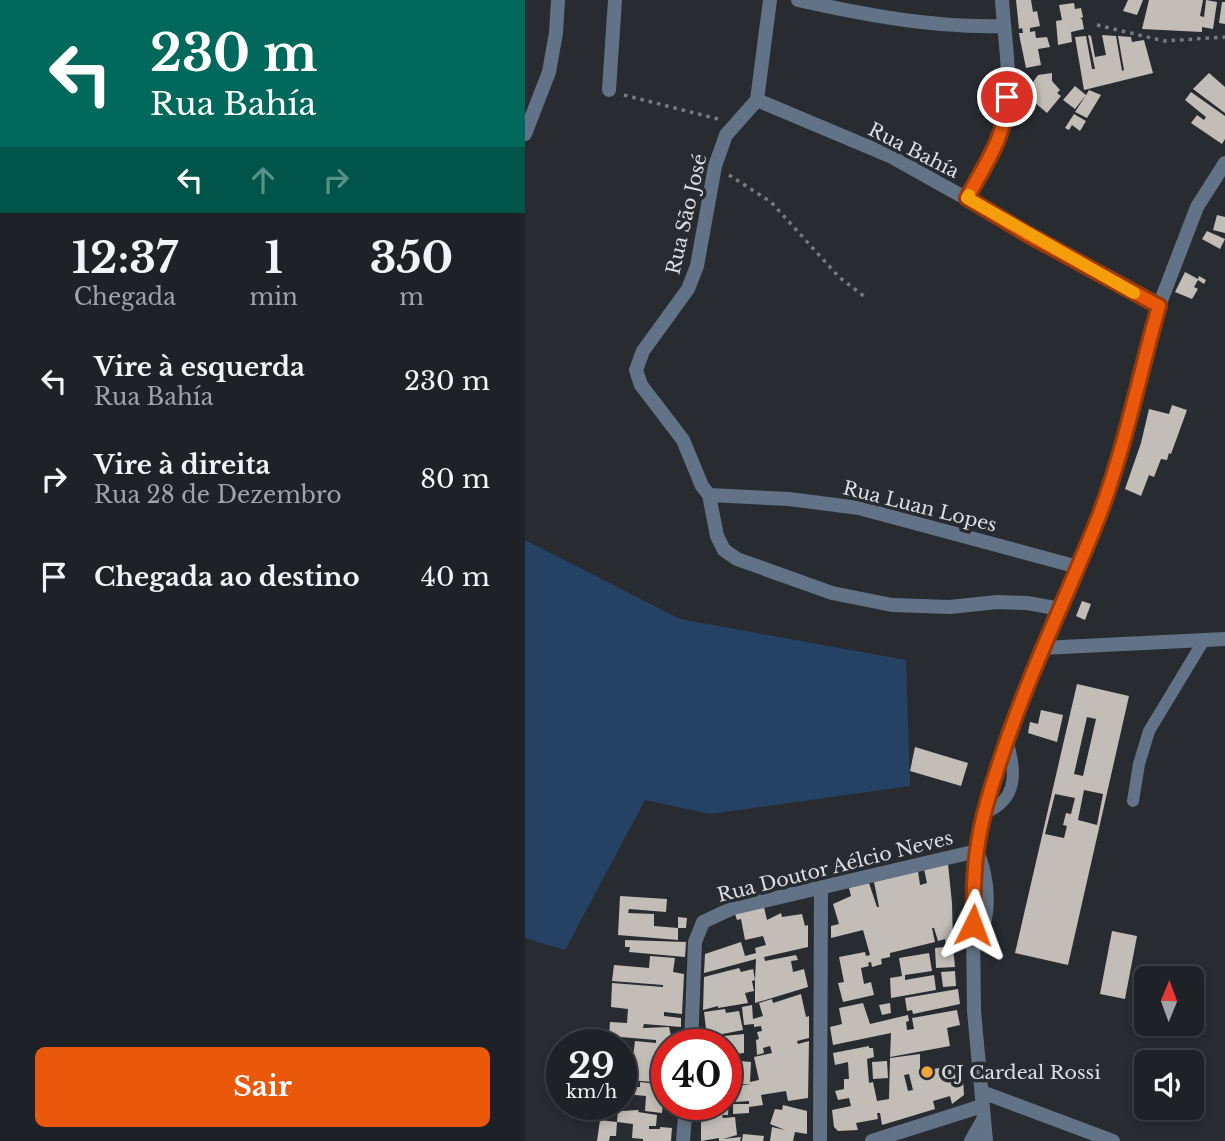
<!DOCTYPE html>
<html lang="pt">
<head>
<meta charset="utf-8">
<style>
	:root { --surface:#1e2125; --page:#26292d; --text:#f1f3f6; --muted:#a1a3a7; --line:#3c3e42; --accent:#ea580c }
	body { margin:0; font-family:"Libre Baskerville",serif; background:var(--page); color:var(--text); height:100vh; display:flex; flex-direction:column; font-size:26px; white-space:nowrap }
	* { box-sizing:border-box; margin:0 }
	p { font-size:23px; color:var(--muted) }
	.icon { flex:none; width:38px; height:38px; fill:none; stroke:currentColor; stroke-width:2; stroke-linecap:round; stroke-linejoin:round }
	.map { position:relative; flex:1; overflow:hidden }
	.sheet { display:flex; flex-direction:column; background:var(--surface); width:525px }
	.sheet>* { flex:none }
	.top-card { background:#00695c; color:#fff; overflow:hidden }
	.needle { width:46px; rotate:1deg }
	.controls { position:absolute; left:609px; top:966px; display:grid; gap:14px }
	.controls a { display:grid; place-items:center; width:70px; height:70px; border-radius:10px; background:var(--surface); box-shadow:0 4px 10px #0003,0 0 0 2px var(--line); font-size:35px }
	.speed { position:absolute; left:21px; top:1029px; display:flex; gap:14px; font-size:35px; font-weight:700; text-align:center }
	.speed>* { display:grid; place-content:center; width:91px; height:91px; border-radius:50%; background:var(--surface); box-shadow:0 4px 10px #0003,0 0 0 2px var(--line); line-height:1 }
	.speed small { font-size:18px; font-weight:400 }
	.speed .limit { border:10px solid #d22; background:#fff; color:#111 }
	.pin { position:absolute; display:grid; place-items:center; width:60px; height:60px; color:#fff; margin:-30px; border:4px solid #fff; border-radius:50%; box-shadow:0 2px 7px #0007 }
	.me { position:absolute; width:77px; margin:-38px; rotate:3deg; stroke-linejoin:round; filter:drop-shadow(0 0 5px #0008) }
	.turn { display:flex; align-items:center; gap:24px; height:147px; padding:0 35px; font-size:32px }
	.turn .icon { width:91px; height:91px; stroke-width:2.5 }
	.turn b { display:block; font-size:49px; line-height:60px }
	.lanes { display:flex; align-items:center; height:66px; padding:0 35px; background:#0003; justify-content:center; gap:35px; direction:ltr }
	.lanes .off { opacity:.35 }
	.eta { display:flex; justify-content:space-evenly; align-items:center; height:119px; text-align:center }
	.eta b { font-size:42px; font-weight:800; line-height:49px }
	.button { display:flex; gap:14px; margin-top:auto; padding:14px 35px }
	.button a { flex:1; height:80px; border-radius:10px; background:var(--accent); color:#fff; font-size:28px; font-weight:800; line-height:80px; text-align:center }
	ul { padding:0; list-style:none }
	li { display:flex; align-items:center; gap:21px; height:98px; padding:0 35px }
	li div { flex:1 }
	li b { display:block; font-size:26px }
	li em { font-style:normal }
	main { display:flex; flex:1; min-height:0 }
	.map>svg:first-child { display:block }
	.green { fill:#254264 }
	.building { fill:#c2bdb7; fill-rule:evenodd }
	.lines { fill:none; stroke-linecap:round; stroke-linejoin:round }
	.path { stroke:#777b7f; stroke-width:3.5; stroke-dasharray:3.5 5; stroke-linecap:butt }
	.service { stroke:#637387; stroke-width:12 }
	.minor { stroke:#637387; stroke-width:14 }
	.tertiary { stroke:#637387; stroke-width:14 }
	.route-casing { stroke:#983908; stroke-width:18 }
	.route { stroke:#ea580c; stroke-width:12 }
	.slow { stroke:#f59e0b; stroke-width:12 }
	.poi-dot { fill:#f0a63e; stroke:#282c31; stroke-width:2.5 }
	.labels { text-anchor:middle; stroke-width:7; stroke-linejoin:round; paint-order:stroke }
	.street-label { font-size:19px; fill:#dcdfe2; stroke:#282c31 }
	.poi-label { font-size:19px; fill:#dcdfe2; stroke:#282c31; text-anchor:start }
</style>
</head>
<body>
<main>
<section class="sheet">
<div class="top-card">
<div class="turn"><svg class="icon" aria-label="left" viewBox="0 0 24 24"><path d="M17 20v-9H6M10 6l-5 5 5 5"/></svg><div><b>230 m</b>Rua Bahía</div></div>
<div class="lanes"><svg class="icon" aria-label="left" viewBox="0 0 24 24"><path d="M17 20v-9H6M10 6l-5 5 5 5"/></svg><svg class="icon off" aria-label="ahead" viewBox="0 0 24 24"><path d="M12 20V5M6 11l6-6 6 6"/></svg><svg class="icon off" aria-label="right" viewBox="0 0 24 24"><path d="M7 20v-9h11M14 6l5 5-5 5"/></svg></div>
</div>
<div class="eta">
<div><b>12:37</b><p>Chegada</p></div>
<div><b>1</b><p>min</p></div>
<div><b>350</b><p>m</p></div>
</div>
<ul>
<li><svg class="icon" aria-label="left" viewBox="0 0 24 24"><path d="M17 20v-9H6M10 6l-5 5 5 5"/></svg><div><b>Vire à esquerda</b><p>Rua Bahía</p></div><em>230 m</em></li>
<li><svg class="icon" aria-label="right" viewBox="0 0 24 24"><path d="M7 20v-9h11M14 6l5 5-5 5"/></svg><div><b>Vire à direita</b><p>Rua 28 de Dezembro</p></div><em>80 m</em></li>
<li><svg class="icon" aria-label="arrive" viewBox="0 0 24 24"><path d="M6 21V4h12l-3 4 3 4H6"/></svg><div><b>Chegada ao destino</b></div><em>40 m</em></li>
</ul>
<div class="button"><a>Sair</a></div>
</section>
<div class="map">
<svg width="700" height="1141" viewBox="0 0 700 1141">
	<rect width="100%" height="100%" fill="#282c31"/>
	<path class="green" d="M0,540L155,619L381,660L385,786L185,814L120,800L40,950L0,938Z"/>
	<path class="building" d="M491,0H506L508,12L512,11L515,26L505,28V32L510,31L511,38L522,37L525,47L513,49L516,65L501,68L495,39L494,33H498L497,28L494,29Z
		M603,0H618L612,15L598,11Z
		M624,0H678L675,16L679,17L681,0L692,2L688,29L677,27V32L617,29Z
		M697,2H700V24L694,23Z
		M549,3L550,9L556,8L558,17L555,19H557L559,29L546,32L547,42L533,45L531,21L537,20L534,5Z
		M563,35L566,36L570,57L581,55L577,35L591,36L597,71L599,70L593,36L606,37L607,42L619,40L628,73L559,90L550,37L561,36L567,69H570Z
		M527,73V81L535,90L532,93L536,96L522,113L502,96L501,92L513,75Z
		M684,73L700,87V113L668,89Z
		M550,86L561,95L564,90L576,95L562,118L550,112L561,95L550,109L538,100Z
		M666,92L700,116V139L697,144L666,123L672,115L679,120L681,117L660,100Z
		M549,114L561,121L555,131L547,125L544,130L540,128Z
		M692,215L700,217V233L688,230Z
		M682,231L700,239L695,249L677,239Z
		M660,272L673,279L674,276L681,280L679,284L673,280L669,287L673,289L667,299L650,292Z
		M647,405L662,410L646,454L644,453L642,460L636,459L629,477L624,475L616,496L600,489L616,443L624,409L644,414Z
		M557,601L566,604L560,620L551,616Z
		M552,684L604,696L543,965L490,953ZM562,717L571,719L558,776L549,774ZM559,790L578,794L572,825L553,820ZM530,794L550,798L546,814L541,813L538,825L542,826L539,838L520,834Z
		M516,710L538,715L532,742L503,733L505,722L513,724Z
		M390,747L443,763L436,786L385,771Z
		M423,864L427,903L428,942L421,944L420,939L413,941L409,928H407L410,942L365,953V957L356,959L357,964L347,967L346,962L343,963L344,966L336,968L339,984L346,982L349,995L318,1002L313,983L319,982L314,957L340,952L341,956L345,955L338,930L306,938V926L314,924L308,904L326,896L324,888L344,883L352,907H354L349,882L393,871L395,885L402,883L399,869Z
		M95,896L142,899L141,912L104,909L103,913L129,914V926L153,928V917L162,918L161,928H153V940L93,935Z
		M239,907L242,920L256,913L257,917L277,914L280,926L283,925V947L239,957L240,961L271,955L273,960L266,961L268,972L279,969L283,987L230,1003V980L227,981L229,991L220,993L223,1003L193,1008V1006L178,1010L179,977L214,968L216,972L228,969L230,980L231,959L179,973L180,954L216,942L220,956L231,953L230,948L241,945L238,936L220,940L216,919L212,920L210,914Z
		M587,931L612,936L600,999L575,994Z
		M100,940L161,942L160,957L104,952L105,947H100Z
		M428,946L430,967L411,968L410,948Z
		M404,953L407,971L380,975V980L409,975L411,990L366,998L365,978L377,976L374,958Z
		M125,956L150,958L148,972L159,974L157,1014L139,1012V1016L156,1018V1027L119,1024L118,1028L144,1027L146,1036L141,1040H146V1045H142V1070L139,1083L105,1080L110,1041L131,1043V1040L84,1036L85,1022L102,1023L103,1009L86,1007L87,983L138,987V985L87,981L89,965L124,968Z
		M430,971L431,986L418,987L416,972Z
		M433,989L435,1004L388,1014L387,1010L382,1011L380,998Z
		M276,994L281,1017L284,1016V1038L272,1041L273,1044L284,1041L283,1098L263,1101L261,1091L236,1095L238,1105L224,1107V1113L208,1114V1104H224V1101L210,1102V1097H204L203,1115H197L198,1118L210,1117L212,1135L198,1139L216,1137L215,1141H194V1138L176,1141V1104H201V1087L226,1084H202L201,1065H204L205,1060L226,1062L225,1082L234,1080L229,1057L247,1053L245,1046L238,1048L239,1053L232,1055L231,1040L234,1039L232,1032L237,1031L236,1026L229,1027V1024L219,1025L217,1007L227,1005L228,1019L238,1016L234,1003L247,999L248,1003Z
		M338,1003L345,1024L383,1015L384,1021L381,1022L382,1030L389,1029L387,1018L432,1010L435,1025L422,1028L425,1046L365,1057L366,1033L308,1045L305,1027L317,1024L314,1008Z
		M365,1003L366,1013L357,1015L354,1005Z
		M200,1009L201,1013L214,1011L218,1030L182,1037L179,1012Z
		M219,1034V1053L201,1055V1045H190L189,1037Z
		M344,1046V1048H348L349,1057L342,1059L344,1083L348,1082L352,1101L364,1099L365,1058L395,1054V1072L437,1063L439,1095L427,1104L425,1096L408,1101L410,1109L357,1125L355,1113H352L353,1119L331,1123L333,1130L313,1131L309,1127L307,1110L326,1106L324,1098L313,1100L310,1091L319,1089V1079H324L323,1062L310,1065L308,1053ZM384,1074L388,1090L383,1091L379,1075Z
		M362,1061L363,1078L348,1079L347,1062Z
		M100,1081L112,1082V1087H115V1082L140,1085L137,1113L120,1111L121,1096L99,1094Z
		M258,1105L282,1111V1134L270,1132L268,1141H245L247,1127L260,1130L245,1124L250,1109L257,1110Z
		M93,1108L97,1109V1111L114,1110L113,1112L132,1115L131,1126H124V1129H135V1127L147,1128L146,1141H118V1139L107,1138L108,1124L92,1122Z
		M75,1120L92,1122L91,1136H85L84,1141H72Z
		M218,1134L239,1136L238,1141H217Z"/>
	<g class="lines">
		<path class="path" d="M572,25L639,41L700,37
			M99,95L193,119
			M204,175L246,202L314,277L340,297"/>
		<path class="service" d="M608,801L614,764L624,731L679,640
			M460,813C494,799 491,770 482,740
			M448,944C469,926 465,873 452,851"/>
		<path class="minor" d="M245,0L232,100L201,135L190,166L172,266L163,289L118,351L111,370L116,385L158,440L177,486L184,495L192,536L199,550L212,559L307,593L367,605L425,607L472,602L502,603L536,609
			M273,0C340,15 409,28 478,26
			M84,90L90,0
			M232,100L365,156L634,306
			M0,134L24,72L31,33L33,0
			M441,198C455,175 471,151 479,125C489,93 479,35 477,0
			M184,495L264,499L334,508L553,567
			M517,648L700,639
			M166,1045L170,942L178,922L208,908L452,851
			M457,1092L588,1141
			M158,1141L161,1104
			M295,1141L296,888
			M347,1141L457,1106
			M446,1141L458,1120"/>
		<path class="tertiary" d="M461,1141L449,1011L448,925L452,851L466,789L503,684L553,567L588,476L602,430L613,378L634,306L672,207L700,163"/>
	</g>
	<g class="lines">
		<g class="route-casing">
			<path id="route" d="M448,925C449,900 448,875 452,850C456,819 466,788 476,758C503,675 542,597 574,516C600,448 614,376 634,306L502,234L442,198C459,166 482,135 482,97"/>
		</g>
		<use href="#route" class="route"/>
		<path class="slow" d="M444,195L442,198L609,293"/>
	</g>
	<circle class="poi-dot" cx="402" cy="1072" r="7"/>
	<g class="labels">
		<g class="street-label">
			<text transform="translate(389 150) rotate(27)" y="7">Rua Bahía</text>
			<text transform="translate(161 214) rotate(-77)" y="7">Rua São José</text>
			<text transform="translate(395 506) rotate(14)" y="7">Rua Luan Lopes</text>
			<text transform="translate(310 866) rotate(-14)" y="7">Rua Doutor Aélcio Neves</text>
		</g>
		<g class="poi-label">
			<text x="416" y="1079">CJ Cardeal Rossi</text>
		</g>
	</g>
</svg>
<div class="controls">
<a><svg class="needle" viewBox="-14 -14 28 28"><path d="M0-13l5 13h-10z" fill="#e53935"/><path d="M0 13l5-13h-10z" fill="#a1a3a7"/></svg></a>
<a><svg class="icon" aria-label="sound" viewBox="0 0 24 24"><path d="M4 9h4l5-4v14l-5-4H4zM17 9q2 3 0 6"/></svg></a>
</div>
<div class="speed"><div>29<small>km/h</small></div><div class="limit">40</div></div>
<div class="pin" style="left:482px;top:97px;background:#d93025"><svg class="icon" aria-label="arrive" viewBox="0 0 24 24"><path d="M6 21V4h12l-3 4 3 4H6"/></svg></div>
<svg class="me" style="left:448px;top:925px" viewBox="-20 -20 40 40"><path d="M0-17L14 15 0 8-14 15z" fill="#ea580c" stroke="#fff" stroke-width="4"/></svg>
</div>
</main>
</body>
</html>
